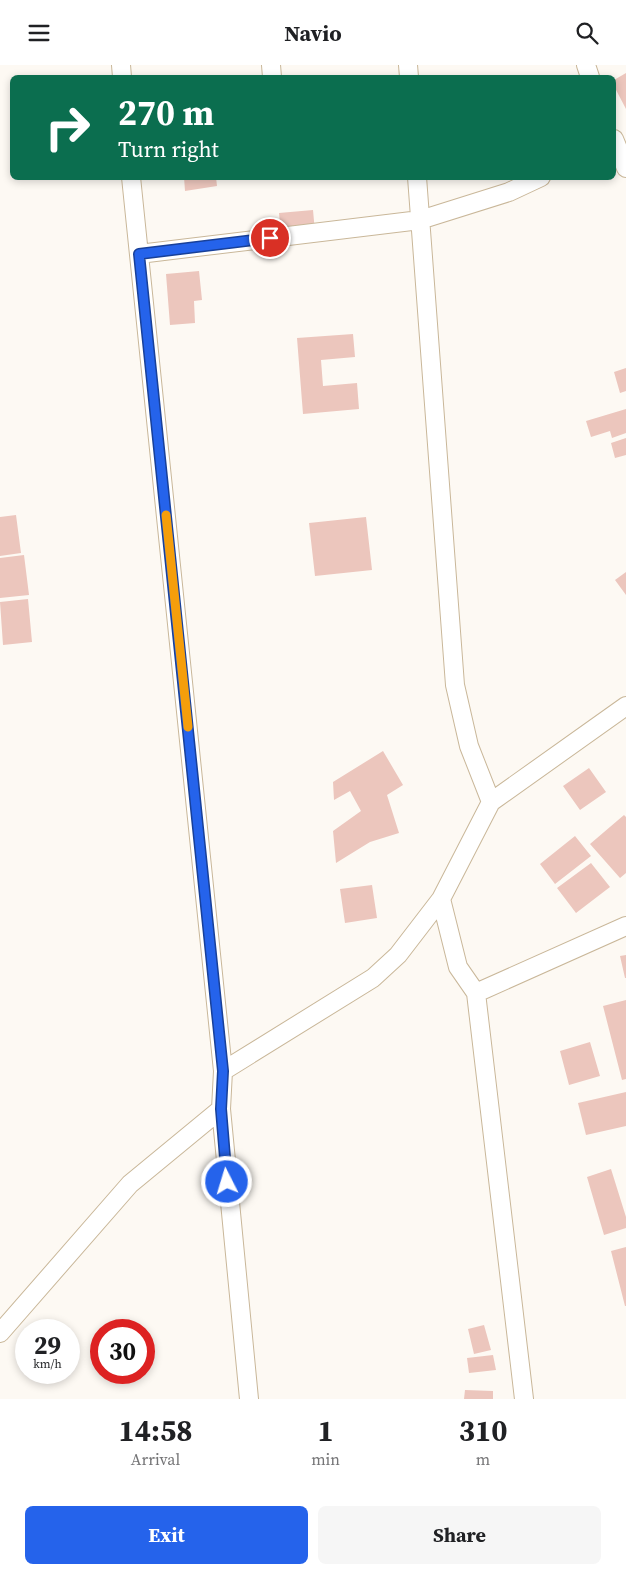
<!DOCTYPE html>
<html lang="en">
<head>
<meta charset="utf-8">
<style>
	:root { --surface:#fff; --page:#f6f6f6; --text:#202124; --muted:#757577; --accent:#2563eb }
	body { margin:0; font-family:"Source Serif 4",serif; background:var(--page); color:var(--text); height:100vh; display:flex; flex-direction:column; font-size:19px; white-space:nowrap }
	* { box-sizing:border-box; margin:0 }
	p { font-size:16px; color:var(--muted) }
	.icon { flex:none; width:28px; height:28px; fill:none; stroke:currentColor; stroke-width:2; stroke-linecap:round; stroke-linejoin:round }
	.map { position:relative; height:1334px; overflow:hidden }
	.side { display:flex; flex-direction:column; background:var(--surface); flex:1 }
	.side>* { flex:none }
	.top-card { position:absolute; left:10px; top:10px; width:606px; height:105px; border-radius:8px; box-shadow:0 2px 8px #0003; background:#0b6e4f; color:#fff; overflow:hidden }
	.speed { position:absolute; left:15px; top:1254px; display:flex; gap:10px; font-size:25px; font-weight:700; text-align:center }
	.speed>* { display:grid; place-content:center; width:65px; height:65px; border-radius:50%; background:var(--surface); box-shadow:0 2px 8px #0003; line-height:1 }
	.speed small { font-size:12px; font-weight:400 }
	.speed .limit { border:8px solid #d22; background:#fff; color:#111 }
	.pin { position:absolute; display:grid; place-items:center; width:42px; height:42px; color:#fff; margin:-21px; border:2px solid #fff; border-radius:50%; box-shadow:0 1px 5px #0007 }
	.me { position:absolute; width:55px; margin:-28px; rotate:355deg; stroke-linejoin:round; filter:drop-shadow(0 0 4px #0008) }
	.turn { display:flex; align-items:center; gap:18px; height:105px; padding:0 25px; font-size:22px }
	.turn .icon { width:65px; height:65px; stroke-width:2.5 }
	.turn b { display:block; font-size:35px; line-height:42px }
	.eta { display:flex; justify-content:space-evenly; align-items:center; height:85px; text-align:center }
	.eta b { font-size:30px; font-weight:700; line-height:35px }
	.button { display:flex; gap:10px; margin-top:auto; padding:10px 25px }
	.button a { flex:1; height:58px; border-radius:8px; background:var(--accent); color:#fff; font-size:20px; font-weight:700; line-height:58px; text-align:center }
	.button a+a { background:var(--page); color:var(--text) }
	header { display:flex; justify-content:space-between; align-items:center; height:65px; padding:0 25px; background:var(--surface); font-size:22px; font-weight:700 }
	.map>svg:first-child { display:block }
	.building { fill:#ecc6bd }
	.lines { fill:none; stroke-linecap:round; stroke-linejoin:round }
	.street-casing { stroke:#c9b799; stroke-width:20 }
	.street { stroke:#fff; stroke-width:18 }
	.route-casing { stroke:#184099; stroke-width:12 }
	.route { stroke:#2563eb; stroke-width:9 }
	.slow { stroke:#f59e0b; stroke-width:9 }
</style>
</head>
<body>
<header><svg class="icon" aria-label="menu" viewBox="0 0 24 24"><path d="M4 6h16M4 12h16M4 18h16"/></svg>Navio<svg class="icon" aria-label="search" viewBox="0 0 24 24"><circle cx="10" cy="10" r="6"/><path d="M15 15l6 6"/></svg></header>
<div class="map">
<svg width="626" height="1334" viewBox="0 0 626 1334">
	<rect width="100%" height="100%" fill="#fdf9f3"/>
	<path class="building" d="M626,8V44L614,21V15Z
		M184,112H216L217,121L185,126Z
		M313,145L315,167L281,171L279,148Z
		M199,206L202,235L194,236L195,258L170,260L166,209Z
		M353,269L355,292L321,295L323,321L357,318L359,344L303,349L297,273Z
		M626,303V326L620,328L614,307Z
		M626,344V368L612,373L610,366L591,372L586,356Z
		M626,373V390L615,393L611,378Z
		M16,450L21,488L0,491V452Z
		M366,452L372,505L315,511L309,458Z
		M24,490L29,530L0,533V493Z
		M626,507V530L615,515Z
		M28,534L32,577L3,580L0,537Z
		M383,686L403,720L387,730L399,768L370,777L336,798L333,766L361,746L350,726L334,735L333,717Z
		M589,703L606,727L580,745L563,721Z
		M624,750L626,752V808L620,813L590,779Z
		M575,771L591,791L555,819L540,799Z
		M591,798L610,822L576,848L557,823Z
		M372,820L377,853L345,858L340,824Z
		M626,890V913H625L620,891Z
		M626,935V1014L622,1015L603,941Z
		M590,977L600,1011L569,1020L560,986Z
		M626,1027V1061L586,1070L578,1038Z
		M611,1104L626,1152V1163L604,1170L587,1112Z
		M626,1182V1241H625L611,1186Z
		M484,1260L491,1285L474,1289L468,1264Z
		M493,1290L496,1305L469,1308L467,1293Z
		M465,1325L493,1326V1334H464Z"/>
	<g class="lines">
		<g class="street-casing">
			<path id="street" d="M121,0L122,12
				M271,0L272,12
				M408,0L409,12
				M586,0L590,12
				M614,74L626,103
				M131,112L223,1006L221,1044L249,1334
				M417,112L455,620L469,681L491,737
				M139,189L420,155L509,127L541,112
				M441,834L458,902L476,928L524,1334
				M476,928L626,861
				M223,1006L373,913L398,890L441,834L491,737L626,641
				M0,1268L130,1119L221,1044"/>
		</g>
		<use href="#street" class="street"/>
	</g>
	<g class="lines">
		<g class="route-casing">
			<path id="route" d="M227,1117L221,1044L223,1006L139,189L270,173"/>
		</g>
		<use href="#route" class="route"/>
		<path class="slow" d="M166,450L188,662"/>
	</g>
</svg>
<div class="speed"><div>29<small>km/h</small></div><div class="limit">30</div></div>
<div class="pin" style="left:270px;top:173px;background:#d93025"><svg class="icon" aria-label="arrive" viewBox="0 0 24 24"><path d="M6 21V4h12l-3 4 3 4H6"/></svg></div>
<svg class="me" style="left:227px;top:1117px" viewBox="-20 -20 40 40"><circle r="17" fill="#2563eb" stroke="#fff" stroke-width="3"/><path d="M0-11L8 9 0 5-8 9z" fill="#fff"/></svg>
<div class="top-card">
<div class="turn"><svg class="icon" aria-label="right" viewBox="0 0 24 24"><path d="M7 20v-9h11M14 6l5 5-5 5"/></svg><div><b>270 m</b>Turn right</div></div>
</div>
</div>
<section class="side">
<div class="eta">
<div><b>14:58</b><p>Arrival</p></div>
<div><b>1</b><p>min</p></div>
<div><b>310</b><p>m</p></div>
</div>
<div class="button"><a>Exit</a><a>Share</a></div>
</section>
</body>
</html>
